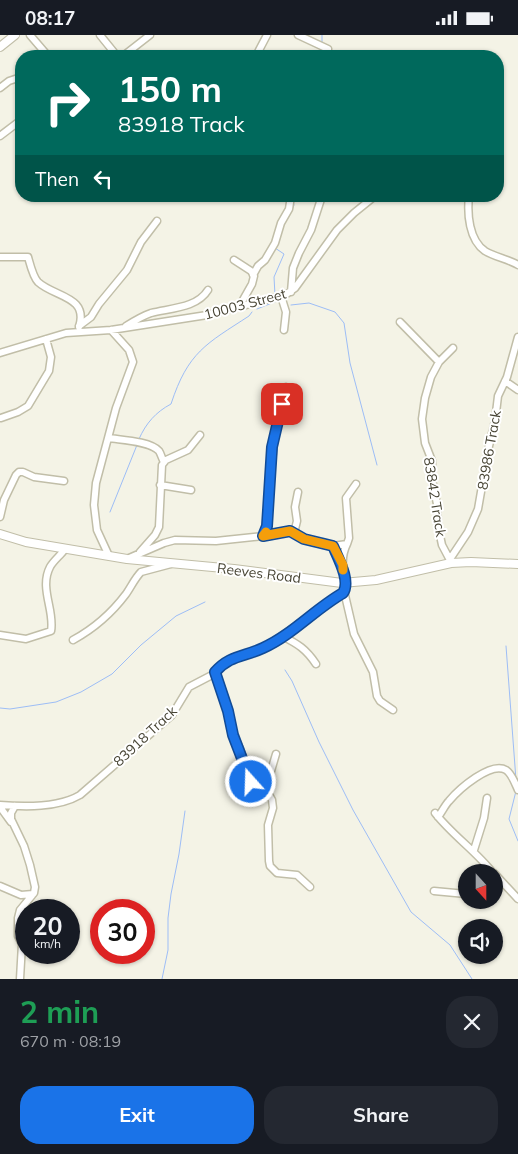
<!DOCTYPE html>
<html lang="en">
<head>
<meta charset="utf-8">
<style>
	:root { --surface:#171b24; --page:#242831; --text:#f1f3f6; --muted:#9ea1a6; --accent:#1a73e8 }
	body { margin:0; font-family:Mulish,sans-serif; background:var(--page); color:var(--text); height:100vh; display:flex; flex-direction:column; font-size:19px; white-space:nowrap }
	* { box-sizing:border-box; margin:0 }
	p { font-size:16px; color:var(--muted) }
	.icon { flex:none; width:28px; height:28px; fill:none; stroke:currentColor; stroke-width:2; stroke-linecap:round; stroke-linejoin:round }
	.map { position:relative; height:944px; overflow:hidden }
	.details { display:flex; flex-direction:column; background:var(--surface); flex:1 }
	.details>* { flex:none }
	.top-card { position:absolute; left:15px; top:15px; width:489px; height:152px; border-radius:20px; box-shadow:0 1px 4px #0004; background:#00695c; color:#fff; overflow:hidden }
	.needle { width:32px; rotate:159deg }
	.tools { position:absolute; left:458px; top:829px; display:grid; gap:10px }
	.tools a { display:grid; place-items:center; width:45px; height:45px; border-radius:50%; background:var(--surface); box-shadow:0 1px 4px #0004; font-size:25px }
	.speed { position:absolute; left:15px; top:864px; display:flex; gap:10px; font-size:25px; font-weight:700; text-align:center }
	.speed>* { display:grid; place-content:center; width:65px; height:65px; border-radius:50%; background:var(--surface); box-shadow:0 1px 4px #0004; line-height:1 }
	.speed small { font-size:12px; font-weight:400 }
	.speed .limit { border:8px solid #d22; background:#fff; color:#111 }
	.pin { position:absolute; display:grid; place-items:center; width:42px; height:42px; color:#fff; margin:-21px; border-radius:10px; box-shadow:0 2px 8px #0006 }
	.me { position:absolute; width:55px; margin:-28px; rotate:340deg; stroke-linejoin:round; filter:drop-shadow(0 0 4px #0008) }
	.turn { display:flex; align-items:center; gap:18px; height:105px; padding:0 20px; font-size:22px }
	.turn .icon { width:65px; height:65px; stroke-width:2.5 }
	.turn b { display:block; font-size:35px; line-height:42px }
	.then { display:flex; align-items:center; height:48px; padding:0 20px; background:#0003; gap:10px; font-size:19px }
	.round { display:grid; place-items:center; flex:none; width:52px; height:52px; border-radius:20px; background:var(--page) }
	.overview { display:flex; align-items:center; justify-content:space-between; height:85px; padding:0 20px }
	h1 { font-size:30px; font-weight:700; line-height:38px; color:#1e9e55 }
	.cta { display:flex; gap:10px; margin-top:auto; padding:10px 20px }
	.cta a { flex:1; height:58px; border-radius:20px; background:var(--accent); color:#fff; font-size:20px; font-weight:700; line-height:58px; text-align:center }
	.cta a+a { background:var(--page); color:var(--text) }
	.status { display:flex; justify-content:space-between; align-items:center; height:35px; padding:0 25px; background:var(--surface); direction:ltr }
	.status svg { height:14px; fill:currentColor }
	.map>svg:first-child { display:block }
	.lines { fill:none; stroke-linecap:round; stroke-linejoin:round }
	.stream { stroke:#9dbdf6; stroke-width:1 }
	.minor-casing { stroke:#c1bea8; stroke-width:9 }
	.tertiary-casing { stroke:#c1bea8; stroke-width:10 }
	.minor { stroke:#fff; stroke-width:6 }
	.tertiary { stroke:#fff; stroke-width:8 }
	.route-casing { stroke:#114b97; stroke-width:12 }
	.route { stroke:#1a73e8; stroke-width:9 }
	.slow { stroke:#f59e0b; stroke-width:9 }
	.labels { text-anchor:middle; stroke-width:4; stroke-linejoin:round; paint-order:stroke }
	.street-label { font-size:14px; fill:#484535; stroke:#fff }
</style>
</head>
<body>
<div class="status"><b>08:17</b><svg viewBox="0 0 49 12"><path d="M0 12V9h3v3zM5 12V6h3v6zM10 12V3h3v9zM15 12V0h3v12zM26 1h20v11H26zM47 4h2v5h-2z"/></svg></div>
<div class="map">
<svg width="518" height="944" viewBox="0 0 518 944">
	<rect width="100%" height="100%" fill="#f4f3e6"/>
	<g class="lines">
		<path class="stream" d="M322,8V0
			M320,21L321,15
			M292,175L294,170L293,167
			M275,260L274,242L284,219L275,213L278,210L280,203
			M291,270L309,268L335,277L344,288L350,328L377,430
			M257,274L277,266
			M139,404C146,388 156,377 171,369C188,317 206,309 249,281L252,277
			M110,477L137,410
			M506,611L516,745
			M285,635L292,646L319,707L353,775L411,877L450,910L472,944
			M0,673L10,674L56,667L81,657L112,639L141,610L176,581L205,567
			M516,756L509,784L518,806
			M162,944L168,915V883L171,859L179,819L185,776"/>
		<g class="minor-casing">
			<path id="minor" d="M30,0L48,21
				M100,0L117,21
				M298,0L328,14
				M123,21L150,0
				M256,21L267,0
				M0,53L9,46L21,42
				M0,101L21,85
				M469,161C467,179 469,205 485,216C495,222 508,224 518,230
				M0,222H28C30,229 33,242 38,247C54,262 89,261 79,292
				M234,225L251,236L254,241L252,249L239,272
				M253,240L258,231L265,225L275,208L281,188L289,174L291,161
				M291,257L293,233L299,218L311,195L322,161
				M281,261L286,277L284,295
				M400,287L439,327
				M79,291L91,282L99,269L127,235L141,207L157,186
				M126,291C134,286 142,281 151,278C171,273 197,273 208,255
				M0,318L66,298L111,295L207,280L285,260L295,253L337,195L354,178L375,161
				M505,346L518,355
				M1,383L18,377L28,371L49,336L51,322L46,304
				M109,403C121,405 150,406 159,416C161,419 162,424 164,427
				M160,450L191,455
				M0,482L4,465L16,440L19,437H23L34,442L64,446
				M294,498L297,486L295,472L298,457
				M263,501L267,491L268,465L275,397L286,352
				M347,509L349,503L346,463L356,449
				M333,511L342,529
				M140,517L155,500L159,492L162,430L166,425L188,415L200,400
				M109,521L97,495L94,470L96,448L116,373L133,327L129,315L111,295
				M450,524L468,497L478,474L489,411L495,386L498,361L507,342L518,302
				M451,527L442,510L438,491L437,469L432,445V426L425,408L422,384L425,363L431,342L439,327L453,313
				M344,556L354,599L373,637L377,661L380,666L393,675
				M0,600L26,604L51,596C55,576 39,553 50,532C53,526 61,520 65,514
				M282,601C298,609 306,614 316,629
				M73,605C95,593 111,579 126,559C131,552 135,543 141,537L171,529
				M215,637L228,676L233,699L240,714L250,744L254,750L268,758L272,765L273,773L268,790L269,826L270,831L277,838L297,840L310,852
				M261,754L271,736L276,719
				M0,770C25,772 58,773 80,760L172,680L189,652L212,640L228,625L266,612L343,558C348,550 343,543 343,534C342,525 343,517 347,509L333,511L304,504L290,496L284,497L263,501L216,506L175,505L164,508L127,524
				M15,771L11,778V784L24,811L30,830L35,852L34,858L20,875L18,883V901L22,909L20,944
				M0,772L11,787
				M435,778C452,800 476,816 493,838
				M438,782C442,777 445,770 449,766C459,754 491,726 506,735C512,739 515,748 518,755
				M474,815L484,783L487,763
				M494,838L518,864
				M0,851L21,860L33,859
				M494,852L501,847
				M434,856L466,859"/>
		</g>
		<g class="tertiary-casing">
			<path id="tertiary" d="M0,12L15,0
				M0,499L26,507L127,524L234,534L342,548L376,545L451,528L471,527L518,529"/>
		</g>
		<use href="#minor" class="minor"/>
		<use href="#tertiary" class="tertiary"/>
	</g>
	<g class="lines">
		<g class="route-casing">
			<path id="route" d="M251,747L233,700L228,676L215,637C230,620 244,622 263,613C292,600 315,574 343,558C351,546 338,523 333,511L304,504L290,496L263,501L267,491L272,412L282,369"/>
		</g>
		<use href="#route" class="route"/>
		<path class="slow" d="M266,497L263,501L290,496L304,504L333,511L343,530V535"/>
	</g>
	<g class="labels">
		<g class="street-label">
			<text transform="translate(245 269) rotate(-15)" y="5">10003 Street</text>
			<text transform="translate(489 415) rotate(-80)" y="5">83986 Track</text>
			<text transform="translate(435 462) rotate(81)" y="5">83842 Track</text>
			<text transform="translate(259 538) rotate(7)" y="5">Reeves Road</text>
			<text transform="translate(145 701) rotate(-43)" y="5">83918 Track</text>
		</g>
	</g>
</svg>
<div class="tools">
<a><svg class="needle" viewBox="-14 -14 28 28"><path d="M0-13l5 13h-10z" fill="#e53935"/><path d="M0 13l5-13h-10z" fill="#9ea1a6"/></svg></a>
<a><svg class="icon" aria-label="sound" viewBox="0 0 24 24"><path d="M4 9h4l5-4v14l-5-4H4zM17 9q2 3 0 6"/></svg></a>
</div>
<div class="speed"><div>20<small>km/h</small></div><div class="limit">30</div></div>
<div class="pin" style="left:282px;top:369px;background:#d93025"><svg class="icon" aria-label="arrive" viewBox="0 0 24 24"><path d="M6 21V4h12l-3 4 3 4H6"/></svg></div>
<svg class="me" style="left:251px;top:747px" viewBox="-20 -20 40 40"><circle r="17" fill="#1a73e8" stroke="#fff" stroke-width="3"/><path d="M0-11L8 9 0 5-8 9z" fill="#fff"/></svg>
<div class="top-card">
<div class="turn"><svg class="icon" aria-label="right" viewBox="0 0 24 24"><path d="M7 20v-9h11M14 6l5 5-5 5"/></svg><div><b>150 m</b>83918 Track</div></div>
<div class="then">Then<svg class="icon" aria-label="left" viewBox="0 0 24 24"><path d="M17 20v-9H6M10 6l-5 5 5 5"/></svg></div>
</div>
</div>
<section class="details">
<div class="overview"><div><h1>2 min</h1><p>670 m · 08:19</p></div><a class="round"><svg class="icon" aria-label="close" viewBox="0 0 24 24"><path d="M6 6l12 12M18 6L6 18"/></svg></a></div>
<div class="cta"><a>Exit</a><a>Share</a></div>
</section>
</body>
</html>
